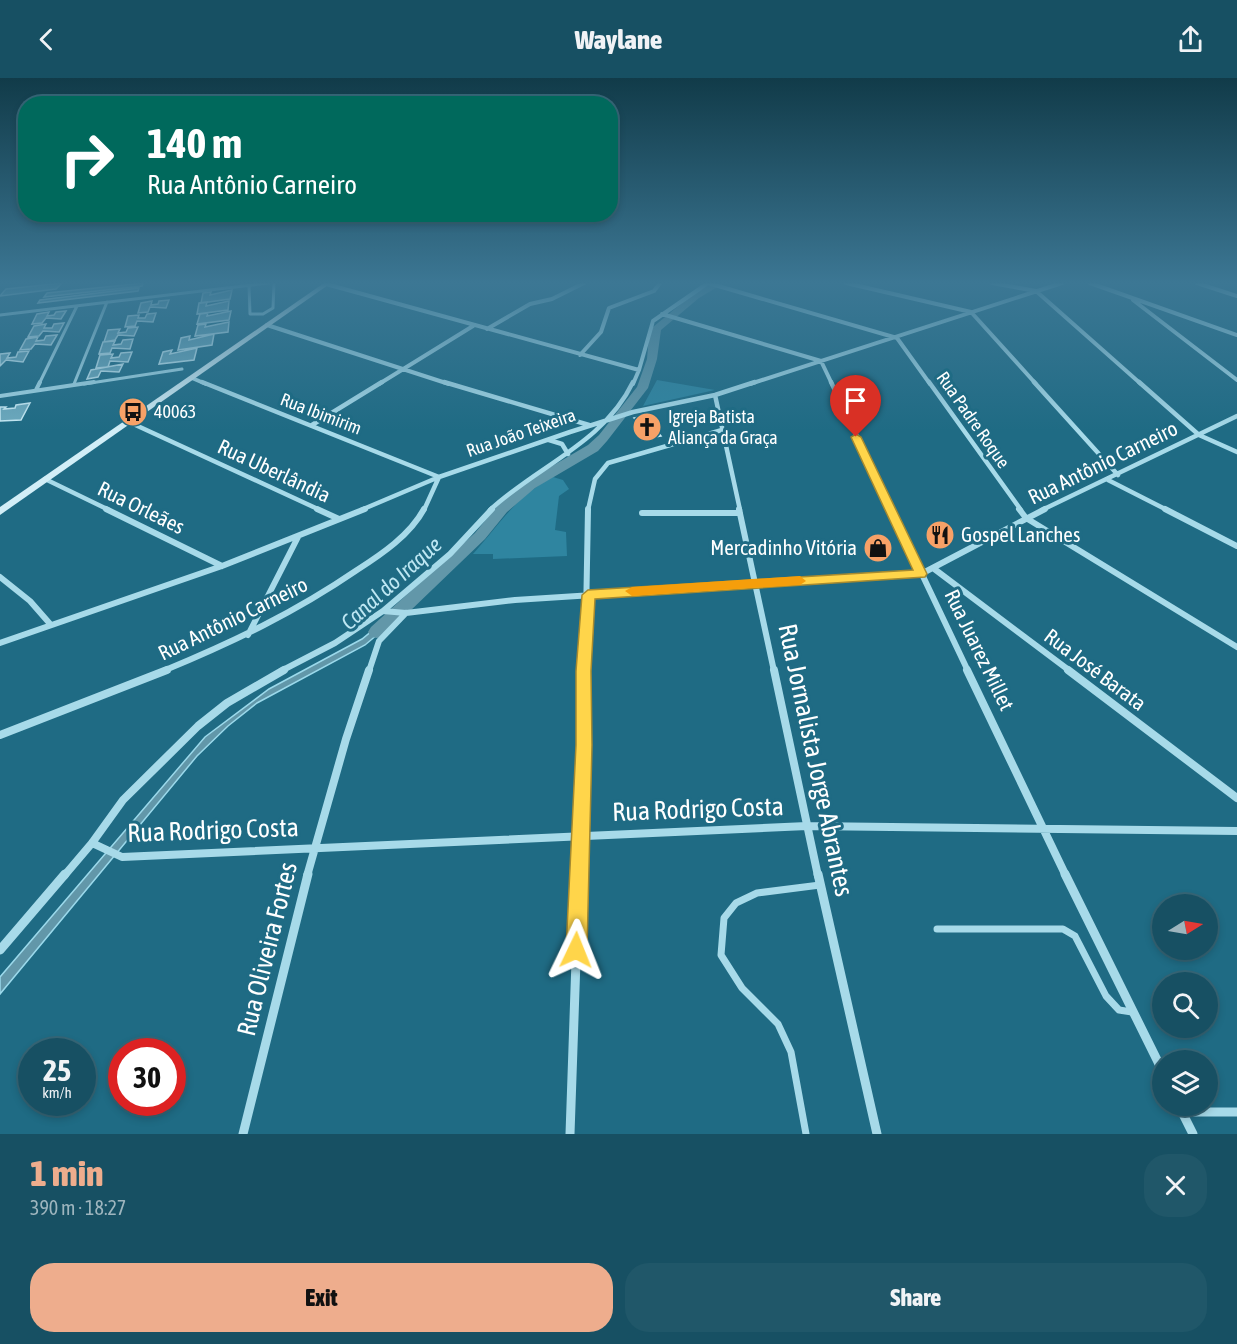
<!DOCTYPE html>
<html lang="en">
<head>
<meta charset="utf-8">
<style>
	:root { --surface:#175063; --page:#205769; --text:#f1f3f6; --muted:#9eb5be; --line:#366778; --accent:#eead8d }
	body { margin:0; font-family:"Asap Condensed",sans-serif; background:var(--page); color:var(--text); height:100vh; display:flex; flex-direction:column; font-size:22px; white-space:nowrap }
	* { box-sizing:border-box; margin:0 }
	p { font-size:20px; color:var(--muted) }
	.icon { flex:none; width:33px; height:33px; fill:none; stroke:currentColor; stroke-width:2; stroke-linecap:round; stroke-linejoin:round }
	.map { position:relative; height:1056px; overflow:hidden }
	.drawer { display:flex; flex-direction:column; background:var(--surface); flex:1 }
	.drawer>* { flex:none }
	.hud { position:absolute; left:18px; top:18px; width:600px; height:126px; border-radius:24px; box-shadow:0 3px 9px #0003,0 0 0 2px var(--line); background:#00695c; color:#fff; overflow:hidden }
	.needle { width:39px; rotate:79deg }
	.buttons { position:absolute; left:1152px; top:816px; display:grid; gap:12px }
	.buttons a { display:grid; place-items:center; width:66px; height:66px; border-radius:50%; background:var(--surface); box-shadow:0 3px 9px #0003,0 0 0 2px var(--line); font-size:30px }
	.speed { position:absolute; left:18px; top:960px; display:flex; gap:12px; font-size:30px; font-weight:700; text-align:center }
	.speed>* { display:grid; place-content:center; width:78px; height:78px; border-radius:50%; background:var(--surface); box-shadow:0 3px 9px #0003,0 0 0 2px var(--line); line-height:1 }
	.speed small { font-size:15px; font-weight:400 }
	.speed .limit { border:9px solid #d22; background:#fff; color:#111 }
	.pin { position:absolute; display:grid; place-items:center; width:51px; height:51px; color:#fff; margin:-62px -26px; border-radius:50% 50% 50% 0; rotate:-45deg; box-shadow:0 0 6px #0007 }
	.pin .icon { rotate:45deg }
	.me { position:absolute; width:66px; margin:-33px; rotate:2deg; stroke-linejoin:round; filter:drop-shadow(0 0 4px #0008) }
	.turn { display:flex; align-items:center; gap:21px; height:126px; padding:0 30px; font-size:27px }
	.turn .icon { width:78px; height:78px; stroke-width:2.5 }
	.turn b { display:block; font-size:42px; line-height:51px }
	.round { display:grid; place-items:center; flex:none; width:63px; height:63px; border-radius:24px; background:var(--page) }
	.head { display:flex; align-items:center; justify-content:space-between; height:102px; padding:0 30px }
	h1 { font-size:36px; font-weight:800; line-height:45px; color:var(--accent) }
	.button { display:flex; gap:12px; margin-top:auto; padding:12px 30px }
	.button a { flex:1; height:69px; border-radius:24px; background:var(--accent); color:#111; font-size:24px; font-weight:800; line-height:69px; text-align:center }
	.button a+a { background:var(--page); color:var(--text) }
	header { display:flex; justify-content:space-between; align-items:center; height:78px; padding:0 30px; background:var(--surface); font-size:27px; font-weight:800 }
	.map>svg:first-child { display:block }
	.green { fill:#2f85a0 }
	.water { fill:#6297a9; stroke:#9bd9eb; stroke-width:1.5 }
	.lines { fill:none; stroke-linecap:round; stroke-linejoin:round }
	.canal { fill:#6297a9; fill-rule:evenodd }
	.building { fill:#6daabe; stroke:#cbedf7; stroke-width:1.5 }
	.service-far2 { stroke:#a7dae9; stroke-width:3 }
	.service-far1 { stroke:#a7dae9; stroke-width:4 }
	.service { stroke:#a7dae9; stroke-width:7 }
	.minor-far4 { stroke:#a7dae9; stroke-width:4 }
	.minor-far3 { stroke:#a7dae9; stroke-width:4.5 }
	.minor-far2 { stroke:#a7dae9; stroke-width:6 }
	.minor-far1 { stroke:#a7dae9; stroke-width:8 }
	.minor { stroke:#a7dae9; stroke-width:9 }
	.secondary { fill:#d2eef7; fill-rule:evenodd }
	.route { fill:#ffd54a; stroke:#a68a30; stroke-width:1.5 }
	.slow { fill:#f59e0b }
	.labels { text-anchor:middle; stroke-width:6; stroke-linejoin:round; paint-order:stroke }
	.far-poi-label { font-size:18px; fill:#fff; stroke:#1f6b84; text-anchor:start }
	.far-street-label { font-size:18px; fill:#fff; stroke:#1f6b84 }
	.street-label { font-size:21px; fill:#fff; stroke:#1f6b84 }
	.poi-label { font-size:21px; fill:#fff; stroke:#1f6b84; text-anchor:start }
	.water-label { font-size:22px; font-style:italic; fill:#bee7f3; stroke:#1f6b84 }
	.near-street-label { font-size:26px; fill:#fff; stroke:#1f6b84 }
</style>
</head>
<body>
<header><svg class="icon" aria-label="back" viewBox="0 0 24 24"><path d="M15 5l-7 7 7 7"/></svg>Waylane<svg class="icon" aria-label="share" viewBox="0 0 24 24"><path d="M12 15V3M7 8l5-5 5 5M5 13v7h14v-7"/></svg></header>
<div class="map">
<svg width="1237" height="1056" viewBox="0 0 1237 1056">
	<rect width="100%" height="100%" fill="#1f6b84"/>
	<path class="green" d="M657,302L715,312L643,328Z
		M553,399L563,402L569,411L559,418L555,452L566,454L567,478L493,481V476H473C500,446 516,418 553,399Z"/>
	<path class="water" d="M390,538L397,540L365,567L257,625L228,648L197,678L0,916V899L205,659L269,611L362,561Z"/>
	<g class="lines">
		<path class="canal" d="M714,205H724L699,220L661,252L657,281L648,310L607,363L598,373L535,410L507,434L485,461L383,559L377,560L371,559L368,554L371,549L475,455L497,428L525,404L588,367L599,357L637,309L647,281L649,257L653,249L693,216Z"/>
	</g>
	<path class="building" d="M62,205L56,211L0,218L6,211Z
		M143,205L142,208L44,219L47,215Z
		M139,210L138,213L38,225L40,222Z
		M232,212L230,221L201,225L203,215L211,214L210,217Z
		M169,222L166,230L150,229L148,234L138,235L141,225L152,223L151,227L158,226L159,223Z
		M229,223L228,232L197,236L199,225L207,224L206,228Z
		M66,233L61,241L46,240L42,245L32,246L37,236L49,234L47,238L54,237L56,234Z
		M231,233L229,242L197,246L200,236L208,235L207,238Z
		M156,235L153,244L137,243L135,248L125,249L128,238L139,237L138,240H145L147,236Z
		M229,244L228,254L195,258L198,247L206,246L205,249Z
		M64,245L59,254L43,253L39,258L28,259L34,248L46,246L44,250H52L54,246Z
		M138,249L134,258L118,257L115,262L104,264L108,252L120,251L118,255L126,254L128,250Z
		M214,256L212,267L178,272L181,260L190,258L189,262Z
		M57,257L51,267L35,266L31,271L20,272L26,261L38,259L36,263L44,262L46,258Z
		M133,261L130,271L112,270L110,275L99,276L103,264L115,263L113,267L121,266L123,262Z
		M197,270L194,282L159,286L163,274L172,272L170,276Z
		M29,273L23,284L6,282L0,288V276L10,275L7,280L16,279L18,274Z
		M132,274L128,284L110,283L108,289L96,290L100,277L113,276L111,280L119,279L121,275Z
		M123,286L119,294L101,293L98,299L87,301L91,292Z
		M30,325L21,342L0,343V329H6L4,331L15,330L16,327Z
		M644,338L661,358L650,360L634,340Z"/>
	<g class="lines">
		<path class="service-far2" d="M249,207L250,236H263L273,230L274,205
			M0,237L269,205
			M39,306L77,228
			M74,306L107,224
			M84,306L182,291"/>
		<path class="service-far1" d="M36,312L40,304
			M0,318L94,304"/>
		<path class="service" d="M937,851H1063L1075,858L1106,918L1119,932L1132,934
			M806,1056L791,974L778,946L742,910L721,877L724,840L736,825L757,815L820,807"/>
		<path class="minor-far4" d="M708,205L897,260L930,306
			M846,205L971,234L1036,306
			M992,205L1036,213L1141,306
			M1090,205L1237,257
			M1197,205L1237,218
			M326,206L639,292
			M1133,222L1237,302
			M662,236L821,283L832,306
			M267,247L449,306
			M487,251L530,226L552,221L584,205
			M580,277L601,254L609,230L654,213L660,205
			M192,300L206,306
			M379,306L473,248
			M633,306L639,292L653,243L708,205
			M750,306L1062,205"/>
		<path class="minor-far3" d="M202,304L439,399L424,432
			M444,304L589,347
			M831,304L892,432
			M929,304L1021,432
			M1034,304L1118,397
			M1139,304L1199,357L1237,374
			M715,317L740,432
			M129,344L320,432
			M312,347L382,304
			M549,362L562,366L568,376
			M45,401L109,432
			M1108,402L1167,432
			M361,432L439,399L570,354L633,334L715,317L755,304
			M490,432C537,388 604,365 633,304
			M588,432L595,401L608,385L722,352
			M1042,432L1237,338"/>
		<path class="minor-far2" d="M106,431L222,488
			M317,431L339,441
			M739,431L774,593
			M891,431L968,593
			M1019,431L1026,440L1237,569
			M1165,431L1237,468
			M642,435H740
			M933,490L1070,593
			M0,499L30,523L51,547
			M383,533L406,535L515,522L921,496L1045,431
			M248,557L298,459
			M0,565L222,488L365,431
			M163,593C233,564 294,535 357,492C382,476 410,457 424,431
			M281,593L335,565L383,533L450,476L492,431
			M369,593L379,563L406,535
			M585,593L588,431"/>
		<path class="minor-far1" d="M774,592L818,798
			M967,592L1066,798
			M1068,592L1237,720
			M0,657L167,592
			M92,765L122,779L807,748L1237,753
			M64,798L92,765L123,722L198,648L227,625L284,592
			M307,798L346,661L369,592
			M579,798L585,592"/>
		<path class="minor" d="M818,796L877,1056
			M1065,796L1162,992
			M0,872L65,796
			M1179,1028L1193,1056
			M1182,1034H1237
			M243,1056L308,796
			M570,1056L579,796"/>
		<path class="secondary" d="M324,205H331L0,437V429Z"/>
	</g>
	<linearGradient id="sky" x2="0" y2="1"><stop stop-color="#113b49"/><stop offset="0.58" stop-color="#3c7794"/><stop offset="1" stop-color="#3c7794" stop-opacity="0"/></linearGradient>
	<rect width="1237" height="353" fill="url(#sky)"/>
	<path class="route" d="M856,356L861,359L927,496L925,499L595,521L591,593L592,667L587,872L584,879L576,882L569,879L566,872L576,667V593L582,517L588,512L913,492L851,359Z"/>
	<path class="slow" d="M800,498L806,503L800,507L632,518L625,513L632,509Z"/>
	<defs>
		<g id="bus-disc" transform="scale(1.5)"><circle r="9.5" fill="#f7a167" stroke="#1f6b84"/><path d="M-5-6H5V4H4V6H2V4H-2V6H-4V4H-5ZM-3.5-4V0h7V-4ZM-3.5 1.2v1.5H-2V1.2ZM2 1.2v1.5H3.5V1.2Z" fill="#111"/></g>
		<g id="church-disc" transform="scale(1.5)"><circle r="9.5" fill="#f7a167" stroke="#1f6b84"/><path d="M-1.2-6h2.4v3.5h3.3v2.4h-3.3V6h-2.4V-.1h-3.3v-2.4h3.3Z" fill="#111"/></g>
		<g id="restaurant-disc" transform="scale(1.5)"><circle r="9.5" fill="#f7a167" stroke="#1f6b84"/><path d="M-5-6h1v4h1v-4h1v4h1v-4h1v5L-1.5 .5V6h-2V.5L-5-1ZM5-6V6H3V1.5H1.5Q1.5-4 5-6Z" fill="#111"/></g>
		<g id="shop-disc" transform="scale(1.5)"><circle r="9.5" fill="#f7a167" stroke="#1f6b84"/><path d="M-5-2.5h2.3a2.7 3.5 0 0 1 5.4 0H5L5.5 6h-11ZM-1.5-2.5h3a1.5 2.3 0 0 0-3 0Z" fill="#111"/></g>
	</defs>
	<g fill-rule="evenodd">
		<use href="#bus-disc" x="133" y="334"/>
		<use href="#church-disc" x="647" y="349"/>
		<use href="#restaurant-disc" x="940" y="457"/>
		<use href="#shop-disc" x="878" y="470"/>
	</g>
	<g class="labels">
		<g class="far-poi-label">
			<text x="154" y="340">40063</text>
			<text x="668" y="345">Igreja Batista<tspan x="668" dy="21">Aliança da Graça</tspan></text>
		</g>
		<g class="far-street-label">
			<text transform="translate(321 336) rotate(21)" y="6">Rua Ibimirim</text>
			<text transform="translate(973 342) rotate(55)" y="6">Rua Padre Roque</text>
			<text transform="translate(521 355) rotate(-19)" y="6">Rua João Teixeira</text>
		</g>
		<g class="street-label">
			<text transform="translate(1103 385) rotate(-26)" y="7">Rua Antônio Carneiro</text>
			<text transform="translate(274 393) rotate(25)" y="7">Rua Uberlândia</text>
			<text transform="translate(141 430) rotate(26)" y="7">Rua Orleães</text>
			<text transform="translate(233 541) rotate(-26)" y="7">Rua Antônio Carneiro</text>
			<text transform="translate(979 572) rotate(64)" y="7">Rua Juarez Millet</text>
			<text transform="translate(1095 592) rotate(37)" y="7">Rua José Barata</text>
		</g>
		<g class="poi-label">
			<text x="961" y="464">Gospel Lanches</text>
			<text x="857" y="477" text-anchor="end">Mercadinho Vitória</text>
		</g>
		<g class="water-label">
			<text transform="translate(391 505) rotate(-42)" y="8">Canal do Iraque</text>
		</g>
		<g class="near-street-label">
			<text transform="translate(816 682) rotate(78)" y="9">Rua Jornalista Jorge Abrantes</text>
			<text transform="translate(698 731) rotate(-2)" y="9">Rua Rodrigo Costa</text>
			<text transform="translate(213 752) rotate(-2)" y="9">Rua Rodrigo Costa</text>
			<text transform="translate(267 871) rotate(-76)" y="9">Rua Oliveira Fortes</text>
		</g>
	</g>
</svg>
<div class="buttons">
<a><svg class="needle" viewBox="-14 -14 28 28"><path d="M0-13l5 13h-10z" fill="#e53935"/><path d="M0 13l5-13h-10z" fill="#9eb5be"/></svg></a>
<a><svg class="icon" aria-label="search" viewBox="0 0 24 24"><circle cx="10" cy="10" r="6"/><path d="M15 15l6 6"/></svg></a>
<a><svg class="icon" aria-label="layers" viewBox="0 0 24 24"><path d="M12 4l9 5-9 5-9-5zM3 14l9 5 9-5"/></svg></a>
</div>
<div class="speed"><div>25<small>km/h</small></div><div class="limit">30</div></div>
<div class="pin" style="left:856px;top:359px;background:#d93025"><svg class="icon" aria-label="arrive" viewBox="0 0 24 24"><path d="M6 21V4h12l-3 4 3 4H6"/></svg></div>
<svg class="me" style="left:576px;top:872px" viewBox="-20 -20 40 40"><path d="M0-17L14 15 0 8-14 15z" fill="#ffd54a" stroke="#fff" stroke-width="4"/></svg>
<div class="hud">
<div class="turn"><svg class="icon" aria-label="right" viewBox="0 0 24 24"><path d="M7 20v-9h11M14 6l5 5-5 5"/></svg><div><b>140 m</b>Rua Antônio Carneiro</div></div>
</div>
</div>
<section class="drawer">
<div class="head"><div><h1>1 min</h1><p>390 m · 18:27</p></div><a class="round"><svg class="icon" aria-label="close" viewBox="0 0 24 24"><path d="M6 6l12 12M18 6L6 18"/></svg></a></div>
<div class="button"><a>Exit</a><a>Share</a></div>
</section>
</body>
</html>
